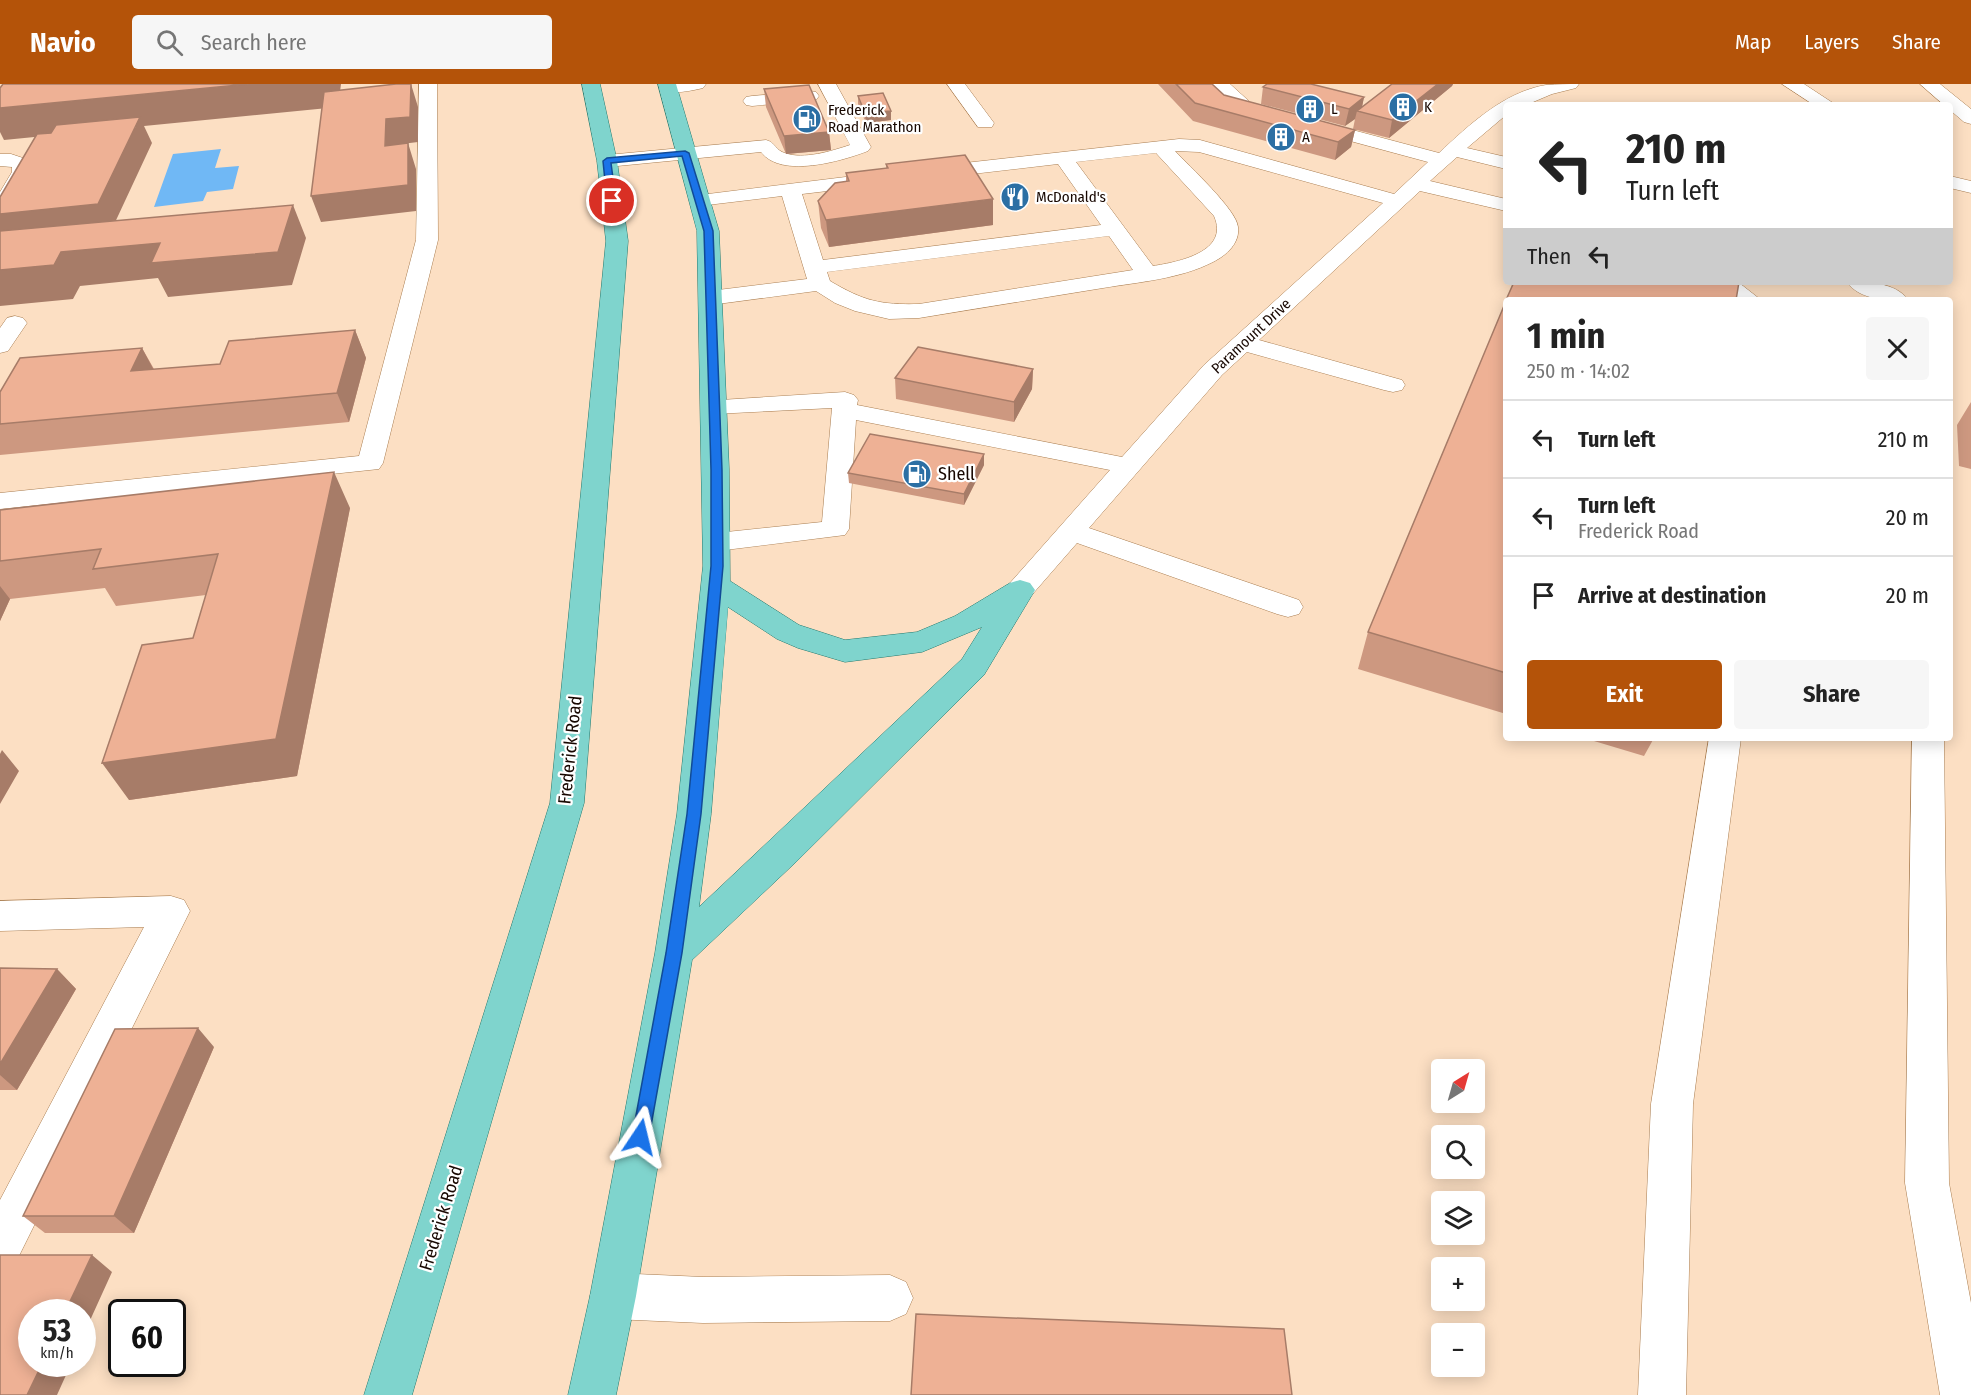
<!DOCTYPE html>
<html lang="en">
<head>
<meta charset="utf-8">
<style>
	:root { --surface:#fff; --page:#f6f6f6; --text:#222; --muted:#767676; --line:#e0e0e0; --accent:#b45309 }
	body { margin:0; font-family:"Fira Sans Condensed",sans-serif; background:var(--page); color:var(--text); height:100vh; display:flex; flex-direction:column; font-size:22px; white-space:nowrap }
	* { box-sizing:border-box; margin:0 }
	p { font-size:20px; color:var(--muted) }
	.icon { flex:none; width:33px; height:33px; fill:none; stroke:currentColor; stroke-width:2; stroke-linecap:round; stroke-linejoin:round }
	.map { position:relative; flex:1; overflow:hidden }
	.drawer { position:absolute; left:1503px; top:213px; width:450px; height:444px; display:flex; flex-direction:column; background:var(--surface); border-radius:6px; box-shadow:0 3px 15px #0003 }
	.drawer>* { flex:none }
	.banner { position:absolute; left:1503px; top:18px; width:450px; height:183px; border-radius:6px; box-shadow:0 3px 15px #0003; background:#fff; color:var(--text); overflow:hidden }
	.needle { width:39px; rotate:37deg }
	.controls { position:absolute; left:1431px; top:975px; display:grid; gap:12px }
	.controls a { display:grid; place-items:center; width:54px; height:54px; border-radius:6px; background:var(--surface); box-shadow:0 3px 15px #0003; font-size:30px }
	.speed { position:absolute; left:18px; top:1215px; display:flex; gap:12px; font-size:30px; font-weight:700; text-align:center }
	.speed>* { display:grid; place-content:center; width:78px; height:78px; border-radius:50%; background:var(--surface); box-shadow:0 3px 15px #0003; line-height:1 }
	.speed small { font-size:15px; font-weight:400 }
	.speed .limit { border:3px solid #111; border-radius:9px; background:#fff; color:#111 }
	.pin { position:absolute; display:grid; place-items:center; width:51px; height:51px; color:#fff; margin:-26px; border:3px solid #fff; border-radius:50%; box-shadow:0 2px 6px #0007 }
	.me { position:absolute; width:66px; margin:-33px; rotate:10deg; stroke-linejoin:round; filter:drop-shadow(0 0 4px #0008) }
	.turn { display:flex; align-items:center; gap:21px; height:126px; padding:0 24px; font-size:27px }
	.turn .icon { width:78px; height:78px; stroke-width:2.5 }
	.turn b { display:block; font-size:42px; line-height:51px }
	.then { display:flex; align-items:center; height:57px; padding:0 24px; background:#0003; gap:12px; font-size:22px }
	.round { display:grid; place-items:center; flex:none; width:63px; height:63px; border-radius:6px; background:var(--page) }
	.overview { display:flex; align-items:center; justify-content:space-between; height:102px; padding:0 24px }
	h1 { font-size:36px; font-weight:700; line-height:45px }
	.primary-button { display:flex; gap:12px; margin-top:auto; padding:12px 24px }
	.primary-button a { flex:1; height:69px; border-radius:6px; background:var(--accent); color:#fff; font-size:24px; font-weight:700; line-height:69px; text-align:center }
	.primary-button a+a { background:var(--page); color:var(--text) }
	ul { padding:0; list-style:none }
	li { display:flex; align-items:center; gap:18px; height:78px; padding:0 24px; border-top:2px solid var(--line) }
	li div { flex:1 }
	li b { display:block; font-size:22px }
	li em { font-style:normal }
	header { display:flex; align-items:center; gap:36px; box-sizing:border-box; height:84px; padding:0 30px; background:var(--accent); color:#fff }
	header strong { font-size:28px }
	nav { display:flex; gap:33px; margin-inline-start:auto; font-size:21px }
	.search { width:420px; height:54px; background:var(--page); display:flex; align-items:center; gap:15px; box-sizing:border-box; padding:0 21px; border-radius:6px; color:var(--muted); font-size:22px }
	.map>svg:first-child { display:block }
	.water { fill:#70b8f5 }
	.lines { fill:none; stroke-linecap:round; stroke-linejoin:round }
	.minor-casing { stroke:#a97d50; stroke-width:1 }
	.major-casing { stroke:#237a6f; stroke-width:1 }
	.minor { fill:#fff; fill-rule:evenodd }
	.major { fill:#7fd4cd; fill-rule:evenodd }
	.wall { fill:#cd9880 }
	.shaded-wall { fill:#a77c68 }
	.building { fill:#eeb195; stroke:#a77c68; stroke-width:1.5 }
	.route { fill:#1a73e8; stroke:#114b97; stroke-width:1.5 }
	.labels { text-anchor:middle; stroke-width:4.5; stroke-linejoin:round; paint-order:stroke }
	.far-poi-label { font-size:15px; fill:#170700; stroke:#fff; text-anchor:start }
	.far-street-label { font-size:15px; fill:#170700; stroke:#fff }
	.poi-label { font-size:18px; fill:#170700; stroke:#fff; text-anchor:start }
	.street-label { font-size:18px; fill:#170700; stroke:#fff }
</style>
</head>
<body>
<header>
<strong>Navio</strong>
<div class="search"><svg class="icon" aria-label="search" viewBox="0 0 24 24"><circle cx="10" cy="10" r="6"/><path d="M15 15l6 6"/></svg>Search here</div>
<nav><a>Map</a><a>Layers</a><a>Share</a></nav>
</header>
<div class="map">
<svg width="1971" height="1311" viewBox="0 0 1971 1311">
	<rect width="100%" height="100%" fill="#fcdfc3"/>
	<path class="water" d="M221,65L215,84L239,82L233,105L207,108L203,117L154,123L173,70Z"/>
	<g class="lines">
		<g class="minor-casing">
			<path id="minor" d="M419,0H437L438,156L383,379L379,385L0,425V409L359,372L416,156Z
				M661,0H706L703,4C691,7 674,10 662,7L659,3Z
				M818,0H836L871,63L868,67C842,77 781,95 761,68L607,83L600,81L597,77L600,73L607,71L766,56C775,58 776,67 785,69C803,76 832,67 850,61Z
				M947,0H965L994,39L992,43H978Z
				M1211,0H1230L1251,19L1439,69C1469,41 1504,8 1546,1C1557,0 1568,0 1579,0L1576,4L1552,10L1526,21H1506V31L1467,64L1506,73V85L1457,73L1430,97L1506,115V127L1420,107L1259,256L1402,296L1405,301L1402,306L1393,308L1384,306L1247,268L1222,291L1089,444L1299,516L1303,523L1299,530L1288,533L1277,530L1077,459L1030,513L1020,516L1010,513L1005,506L1010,499L1110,386L856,336L849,445L845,451L717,467L707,464L703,458L707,452L717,449L822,438L832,324L714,330L705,327L701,322L705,317L845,308L854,311L858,316L857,321L1122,373L1204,281L1383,119L1199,68L1175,67C1189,82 1237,126 1238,143C1240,159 1227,171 1213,178C1180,195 1139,198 1103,204C1042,214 980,224 919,234L889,235L855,227L835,219L816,207L710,221L702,219L699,214L702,209L710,207L807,195L782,112L699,122L692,120L689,116L692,112L878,89L885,91L888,95L885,99L878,101L802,110L823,176L1101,141L1058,80L929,95L922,93L919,89L922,85L929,83L1179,55L1200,56L1394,110L1428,78L1239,27ZM1156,69L1214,132C1230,168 1178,178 1153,182L1076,78ZM1109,152L1133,186L919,220C880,221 864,217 830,197L827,188Z
				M1782,0H1804L1836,21H1814Z
				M1920,0H1940L1971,25V40L1964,38L1950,26V21H1944Z
				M810,7L816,8L819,12L816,16L752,22L746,21L743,17L746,13L752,12Z
				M0,70H11L29,76L32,88L7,128L0,130V108L12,88V83L0,82Z
				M1950,92L1971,97V109L1950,104Z
				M1712,198H1738L1761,216H1735Z
				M1847,198C1867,198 1896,198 1908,216C1888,216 1860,217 1847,198Z
				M15,232L23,234L27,239L8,267L0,269V244L7,234Z
				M1709,654H1741L1693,1020L1686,1311H1638L1651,1020Z
				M1912,654H1944L1949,1099L1971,1219V1311H1940L1905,1099Z
				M171,812L184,816L190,827L16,1178L0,1184V1116L144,843L0,847V817Z
				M613,1189L703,1193L890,1191L906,1198L913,1214L906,1230L890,1237L703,1239L613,1235L597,1228L590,1212L597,1196Z"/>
		</g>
		<g class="major-casing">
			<path id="major" d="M582,0H600L617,77L628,157L584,719L412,1311H364L550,719L606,157L597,77Z
				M658,0H676L719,147L729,385L730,497L799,541L845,556L917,548L955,532L1010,499L1020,496L1030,499L1035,506L984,591L796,778L692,876L636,1212L616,1311H568L590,1212L655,869L677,730L703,482L697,147ZM728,523L777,555L798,564L845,578L922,568L982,543L962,575L699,823L711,730Z"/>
		</g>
		<use href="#minor" class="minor"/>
		<use href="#major" class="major"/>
	</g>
	<path class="wall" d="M1158,0H1212L1224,11L1355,46L1351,63L1335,76L1193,37Z
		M1392,0H1453L1452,2L1389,54L1353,45L1355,35L1345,42L1261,20L1263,3L1364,13L1362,23Z
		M764,5L829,48L831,66L786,70L766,23Z
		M858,12L891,36L866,39L858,21Z
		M886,80L993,141L829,163L821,144L818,117L846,97V89L886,85Z
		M1506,217V630L1358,585L1368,548Z
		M355,246L366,274L349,338L0,371V308L142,264L154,285L220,280Z
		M1033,285L1032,305L1014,338L896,315L895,294Z
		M1971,318V385L1959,382L1957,341Z
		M984,381L964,421L849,399L848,389Z
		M350,424L297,692L129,716L193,554L206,511L116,522L105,504L10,515L0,537V426Z
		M1584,654H1654L1644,672Z
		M0,884L57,885L76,905L17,1006H0Z
		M214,963L134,1149H45L23,1132Z"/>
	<path class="shaded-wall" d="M249,0H341L338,23L144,42L152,59L111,147L0,150V130L136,43L4,56L0,48V24Z
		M411,0L418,23V58L385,62L386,35Z
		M1438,0H1453L1452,2L1389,54L1392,36Z
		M1364,13L1361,28L1357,27L1355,35L1345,42L1349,25Z
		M891,27V36L866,39L865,29Z
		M1355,46L1351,63L1335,76L1338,58Z
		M829,48L831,66L786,70L784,52Z
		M408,59L416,85V127L321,138L311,112Z
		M993,115V141L829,163L826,136Z
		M293,121L306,154L292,201L168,213L158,194L80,202L73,215L0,222V186L61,168Z
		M355,246L366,274L349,338L337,309Z
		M142,264L157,292L131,287Z
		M1033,285L1032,305L1014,338V318Z
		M984,370V381L964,421V410Z
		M334,388L350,424L297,692L129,716L102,679Z
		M0,502L10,515L0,537Z
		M2,666L19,687L0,720V670Z
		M57,885L76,905L17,1006L0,991V980Z
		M198,944L214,963L134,1149L114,1132Z
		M92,1171L112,1188L82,1254V1228H65Z
		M42,1280H71L57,1311H27Z"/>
	<path class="building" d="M3,0H249L0,24V4Z
		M396,0H411L410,33L386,35L385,62L408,59V101L311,112L324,8Z
		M1176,0H1212L1224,11L1355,46L1338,58L1195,19Z
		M1267,0H1311L1364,13L1349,25L1263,3Z
		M1392,0H1438L1392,36L1357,27Z
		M809,1L829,48L784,52L764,5Z
		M883,9L891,27L865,29L858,12Z
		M140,33L98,120L0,130V113L37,50L51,49L56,41Z
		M965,71L993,115L826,136L818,117L835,99L849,97L846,89L888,84L886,80Z
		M293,121L278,168L151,179L160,159L61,168L54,181L0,186V147Z
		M1514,198H1739L1736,216H1506Z
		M1506,217V589L1368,548Z
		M355,246L337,309L0,340V308L20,274L142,264L131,287L220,280L229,257Z
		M918,263L1033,285L1014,318L895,294Z
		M870,350L984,370L964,410L848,389Z
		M334,388L276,655L102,679L142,561L193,554L218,470L93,485L101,465L0,477V426Z
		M0,884L57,885L0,980Z
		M198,944L114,1132H23L115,945Z
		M0,1171H92L65,1228H32V1280H42L27,1311H0Z
		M916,1230L1284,1245L1292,1311H911Z"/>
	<path class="route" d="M685,67L689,69L713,147L722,386L723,482L701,730L682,869L649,1053L647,1059L640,1061L634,1059L632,1053L666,869L687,730L711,482V386L704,147L682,72L611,79L616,117L612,119L607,117L603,77L607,74Z"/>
	<defs>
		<g id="building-disc" transform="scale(1.5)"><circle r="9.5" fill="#2b6fa4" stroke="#fff"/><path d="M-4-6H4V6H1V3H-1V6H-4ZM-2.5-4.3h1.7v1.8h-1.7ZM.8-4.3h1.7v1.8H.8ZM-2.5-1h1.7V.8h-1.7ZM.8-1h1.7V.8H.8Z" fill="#fff"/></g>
		<g id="fuel-disc" transform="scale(1.5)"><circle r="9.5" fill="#2b6fa4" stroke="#fff"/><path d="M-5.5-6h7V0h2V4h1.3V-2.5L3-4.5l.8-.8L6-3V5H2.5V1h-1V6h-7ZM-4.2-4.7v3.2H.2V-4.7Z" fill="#fff"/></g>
		<g id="restaurant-disc" transform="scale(1.5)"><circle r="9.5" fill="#2b6fa4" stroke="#fff"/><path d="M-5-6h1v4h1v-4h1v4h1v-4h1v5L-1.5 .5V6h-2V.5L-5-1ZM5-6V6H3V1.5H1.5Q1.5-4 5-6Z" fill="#fff"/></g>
	</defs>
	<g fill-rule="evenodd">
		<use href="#building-disc" x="1403" y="23"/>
		<use href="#building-disc" x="1310" y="25"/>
		<use href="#fuel-disc" x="807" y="35"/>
		<use href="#building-disc" x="1281" y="53"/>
		<use href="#restaurant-disc" x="1015" y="113"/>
		<use href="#fuel-disc" x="917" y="390"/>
	</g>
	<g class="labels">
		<g class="far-poi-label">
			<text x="1424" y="28">K</text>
			<text x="1331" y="30">L</text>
			<text x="828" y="31">Frederick<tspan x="828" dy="17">Road Marathon</tspan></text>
			<text x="1302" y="58">A</text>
			<text x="1036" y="118">McDonald's</text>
		</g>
		<g class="far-street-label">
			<text transform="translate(1251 252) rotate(-43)" y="5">Paramount Drive</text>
		</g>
		<g class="poi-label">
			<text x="938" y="396">Shell</text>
		</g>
		<g class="street-label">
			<text transform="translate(570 666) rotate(-84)" y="6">Frederick Road</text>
			<text transform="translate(441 1134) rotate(-73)" y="6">Frederick Road</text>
		</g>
	</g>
</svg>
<div class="controls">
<a><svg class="needle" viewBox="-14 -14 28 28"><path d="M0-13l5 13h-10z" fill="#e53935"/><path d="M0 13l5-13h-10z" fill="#767676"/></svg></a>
<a><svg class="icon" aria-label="search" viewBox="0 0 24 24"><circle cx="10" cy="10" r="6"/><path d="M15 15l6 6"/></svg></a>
<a><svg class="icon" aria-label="layers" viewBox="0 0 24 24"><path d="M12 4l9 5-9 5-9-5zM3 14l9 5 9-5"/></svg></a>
<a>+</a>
<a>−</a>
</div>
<div class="speed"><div>53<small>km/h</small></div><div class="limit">60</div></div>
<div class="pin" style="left:612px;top:117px;background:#d93025"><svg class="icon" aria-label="arrive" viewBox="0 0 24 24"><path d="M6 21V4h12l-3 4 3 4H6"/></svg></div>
<svg class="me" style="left:640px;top:1053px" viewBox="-20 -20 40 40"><path d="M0-17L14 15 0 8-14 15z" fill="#1a73e8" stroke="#fff" stroke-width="4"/></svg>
<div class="banner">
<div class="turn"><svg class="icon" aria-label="left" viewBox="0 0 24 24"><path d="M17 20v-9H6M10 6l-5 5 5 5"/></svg><div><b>210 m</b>Turn left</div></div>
<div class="then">Then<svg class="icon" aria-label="left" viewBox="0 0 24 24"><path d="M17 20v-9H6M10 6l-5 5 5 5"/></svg></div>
</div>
<section class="drawer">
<div class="overview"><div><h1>1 min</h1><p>250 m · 14:02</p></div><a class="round"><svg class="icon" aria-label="close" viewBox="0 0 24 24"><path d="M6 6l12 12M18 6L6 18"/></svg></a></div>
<ul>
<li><svg class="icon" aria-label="left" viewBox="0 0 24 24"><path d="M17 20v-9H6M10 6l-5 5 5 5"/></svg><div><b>Turn left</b></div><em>210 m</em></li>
<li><svg class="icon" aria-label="left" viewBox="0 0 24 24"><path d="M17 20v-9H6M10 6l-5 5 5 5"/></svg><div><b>Turn left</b><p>Frederick Road</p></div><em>20 m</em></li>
<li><svg class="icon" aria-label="arrive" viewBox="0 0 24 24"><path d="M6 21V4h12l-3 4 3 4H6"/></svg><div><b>Arrive at destination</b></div><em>20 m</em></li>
</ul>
<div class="primary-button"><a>Exit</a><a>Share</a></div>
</section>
</div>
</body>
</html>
